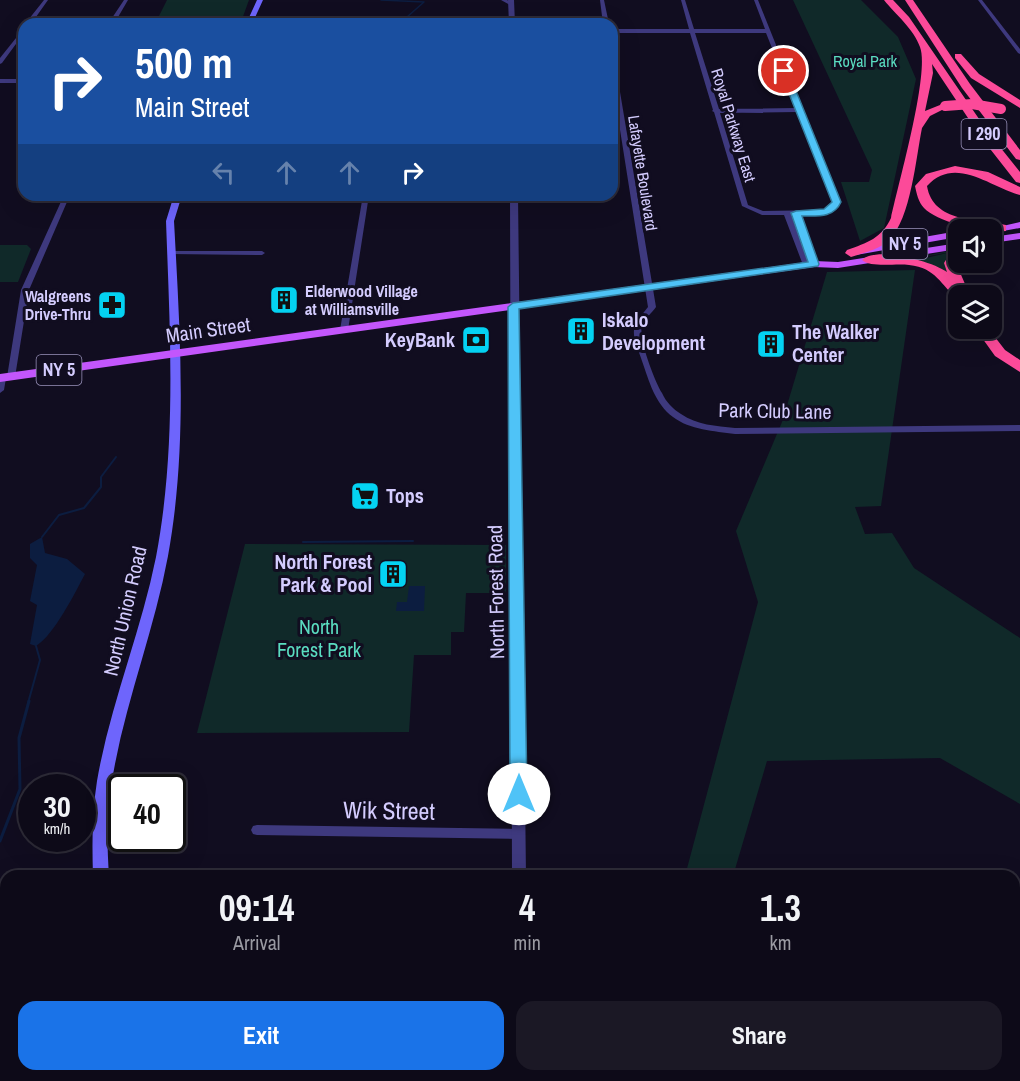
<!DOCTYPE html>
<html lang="en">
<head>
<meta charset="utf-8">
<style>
	:root { --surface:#0d0a18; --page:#1b1825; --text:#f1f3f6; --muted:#9a9aa2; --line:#2d2b37; --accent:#1a73e8 }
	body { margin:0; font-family:"Archivo Narrow",sans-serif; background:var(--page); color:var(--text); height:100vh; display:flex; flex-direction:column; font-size:22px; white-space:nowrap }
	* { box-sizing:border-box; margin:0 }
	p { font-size:20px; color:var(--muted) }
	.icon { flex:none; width:33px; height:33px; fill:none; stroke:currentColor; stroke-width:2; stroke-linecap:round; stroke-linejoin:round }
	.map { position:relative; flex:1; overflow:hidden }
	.panel { position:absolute; left:0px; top:870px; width:1020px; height:212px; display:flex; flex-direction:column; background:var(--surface); border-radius:18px 18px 0 0; box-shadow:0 6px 24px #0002,0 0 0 2px var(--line) }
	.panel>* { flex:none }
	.hud { position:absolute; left:18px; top:18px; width:600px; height:183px; border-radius:18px; box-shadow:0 6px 24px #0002,0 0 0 2px var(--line); background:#1a4fa0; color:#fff; overflow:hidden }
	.buttons { position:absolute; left:948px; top:219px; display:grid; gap:12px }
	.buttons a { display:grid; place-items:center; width:54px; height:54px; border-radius:12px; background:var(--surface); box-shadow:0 6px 24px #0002,0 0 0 2px var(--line); font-size:30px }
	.speed { position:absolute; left:18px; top:774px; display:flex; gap:12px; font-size:30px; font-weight:700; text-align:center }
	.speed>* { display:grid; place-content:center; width:78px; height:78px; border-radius:50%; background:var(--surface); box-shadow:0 6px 24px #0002,0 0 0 2px var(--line); line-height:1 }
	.speed small { font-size:15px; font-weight:400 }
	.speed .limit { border:3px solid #111; border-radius:9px; background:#fff; color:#111 }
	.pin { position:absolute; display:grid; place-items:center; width:51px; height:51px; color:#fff; margin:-26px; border:3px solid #fff; border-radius:50%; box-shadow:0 2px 6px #0007 }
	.me { position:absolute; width:66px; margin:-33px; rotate:0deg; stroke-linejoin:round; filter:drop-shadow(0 0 4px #0008) }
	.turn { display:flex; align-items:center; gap:21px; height:126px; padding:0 18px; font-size:27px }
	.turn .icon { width:78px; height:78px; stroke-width:2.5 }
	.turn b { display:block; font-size:42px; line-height:51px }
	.lanes { display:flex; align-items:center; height:57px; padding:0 18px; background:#0003; justify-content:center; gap:30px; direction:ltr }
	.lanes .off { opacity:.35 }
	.eta { display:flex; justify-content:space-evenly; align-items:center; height:102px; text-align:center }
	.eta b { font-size:36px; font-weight:700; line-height:42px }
	.cta { display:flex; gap:12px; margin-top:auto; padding:12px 18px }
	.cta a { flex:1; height:69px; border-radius:18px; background:var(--accent); color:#fff; font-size:24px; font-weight:700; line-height:69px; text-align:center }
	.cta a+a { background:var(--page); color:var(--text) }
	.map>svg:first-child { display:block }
	.green { fill:#102929 }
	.water { fill:#0c1d40 }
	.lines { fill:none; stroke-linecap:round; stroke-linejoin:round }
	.stream-far2 { stroke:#0c1d40; stroke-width:1.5 }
	.stream-far1 { stroke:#0c1d40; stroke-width:2 }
	.stream { stroke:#0c1d40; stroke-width:3 }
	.minor { fill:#3e397e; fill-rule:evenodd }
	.tertiary { fill:#3e397e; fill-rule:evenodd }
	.secondary { fill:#6e65fc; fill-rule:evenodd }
	.primary { fill:#c356fc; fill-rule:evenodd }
	.motorway { fill:#fc4a99; fill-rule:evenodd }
	.motorway-bridge { stroke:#fc4a99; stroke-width:10 }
	.route { fill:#4fc3f7; stroke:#337fa1; stroke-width:1.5 }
	.labels { text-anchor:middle; stroke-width:6; stroke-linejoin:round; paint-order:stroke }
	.far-park-label { font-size:16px; fill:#5adcc0; stroke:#110d20 }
	.far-street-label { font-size:16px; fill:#d4ccfe; stroke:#110d20 }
	.far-poi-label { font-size:16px; font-weight:bold; fill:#d4ccfe; stroke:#110d20; text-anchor:start }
	.shield { fill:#110d20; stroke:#9a93bb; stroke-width:1.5 }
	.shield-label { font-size:18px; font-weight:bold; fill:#d4ccfe }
	.poi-label { font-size:20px; font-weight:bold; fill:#d4ccfe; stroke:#110d20; text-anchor:start }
	.street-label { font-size:20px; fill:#d4ccfe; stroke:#110d20 }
	.park-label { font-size:20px; fill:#5adcc0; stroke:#110d20 }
	.near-street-label { font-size:24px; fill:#d4ccfe; stroke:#110d20 }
</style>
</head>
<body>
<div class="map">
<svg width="1020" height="1081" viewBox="0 0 1020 1081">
	<rect width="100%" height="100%" fill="#110d20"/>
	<path class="green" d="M167,0H249L241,22H156Z
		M793,0H861L898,37L916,79L884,228L860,241L841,182H869L872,170Z
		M0,245H27L31,249L18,282H0Z
		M958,249L948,273L918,260L951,252L911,259Z
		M915,270L881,506L855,507L865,534L892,533L914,568L1020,638V804L940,758L767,761L733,876H685L758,602L736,531L782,422L827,272Z
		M245,544L506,545V593H466L464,632H451V655H414L409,732L197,733Z"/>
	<path class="water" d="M42,537L45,553L67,559L85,574C75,593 54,635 36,646L30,644L37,605L30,601L37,565L30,558V544Z
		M409,586H425L424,611H396L397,602H407Z"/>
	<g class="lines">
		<path class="stream-far2" d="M381,0L424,2L407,17L405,24"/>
		<path class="stream-far1" d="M42,537L59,515L84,508L101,487V477L116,457
			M303,542L413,541
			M28,703L40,660L36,646"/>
		<path class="stream" d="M0,841L20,789L19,738L29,701"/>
		<path class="minor" d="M44,0H48L31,24H25Z
			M124,0H128L114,24H108Z
			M501,0H507L514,4L510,5Z
			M600,0H604L609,24H603Z
			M681,0H685L694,29H765L754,0H758L839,202L836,209L826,214H800L817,264L816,265H812L811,264L793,214H791L809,265L808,266L806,267L803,265L784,215H762L742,206L714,112L712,111L713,110L690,33H612V29H689ZM695,33H766L796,108L719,109ZM797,112L833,202L831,207L825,210L763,211L748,205L720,113Z
			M978,0H982L1020,49V54L1018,53Z
			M251,19H341L343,20L341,21H249V19Z
			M24,28V33L2,63L0,64V58Z
			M612,60L615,62L656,307C652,313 644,319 642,326C638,338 655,382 662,393C666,402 673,409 681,414C697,425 716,426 735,428L1020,425V431L735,434C714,431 690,430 673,417C655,404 649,381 642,361C639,351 633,341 634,330C635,320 643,314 648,307L612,79Z
			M0,79H24V83H0Z
			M64,195H70L29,290L15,377L14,379H8L7,377L21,290Z
			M363,195H369L348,330L344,332L340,330Z
			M171,251H262L265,253L262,255L169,254L168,253Z
			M2,375L6,378L4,390L0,393V376Z
			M257,825L519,829L523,830L525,834L523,838L519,839L257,835L253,834L251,830L253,826Z
			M1020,905V925L1014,927V906Z
			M789,1076H802V1081H788Z
			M984,1076H997L998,1081H984Z"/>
		<path class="tertiary" d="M508,0H514L515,24H509Z
			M510,195H518L526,876H512Z
			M511,1076H526L527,1081H511Z"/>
		<path class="secondary" d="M257,0H263L252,24H246Z
			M174,195H182L174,221C180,332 188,446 168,556C154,632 124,705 112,781C106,812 107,844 109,876H93C92,844 92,812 97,781C110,705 141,632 156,557C177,446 170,333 166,221Z
			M174,1076H193L195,1081H176Z"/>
		<path class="primary" d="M1020,222V228L992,233V230H985Z
			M958,231V237L856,255L851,252L856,249Z
			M1020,233V239L992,243V237Z
			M958,243V249L838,268L814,267L0,382V374L814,261L838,262Z"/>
		<path class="motorway" d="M884,0H893L909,17L988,132L1020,172V183L1016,182L980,136L932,64L933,73L925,111L945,103L950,106L930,116L922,128C916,157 911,219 889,240C880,249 864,253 851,257L845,253L847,250C867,243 882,238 891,218C898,185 930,73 920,47C914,29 895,14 884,0Z
			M905,0H913L970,84L1020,150V160L1016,159L962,88Z
			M955,54H961L979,74L1020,100V108L971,78L955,58Z
			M955,166L988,172L1020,187V195C990,187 955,155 927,186C933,223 978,219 1006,225V231C988,234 938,223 924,208C918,201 917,195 915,186L926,174Z
			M958,246L956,263L965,284L961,287L967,296H958V299C940,285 937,268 909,265C896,263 871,268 862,260C877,246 931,261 947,272L944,263L954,247Z
			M975,328H988L1005,350L1020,360V372L995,356Z"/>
		<path class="motorway-bridge" d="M945,106L972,104L1001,109"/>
	</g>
	<path class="route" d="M784,68L788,71L841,202C834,218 818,216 802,216L819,264L818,266L519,309L527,794L524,800L519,802L513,800L510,794L508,307L513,303L808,262L791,213L796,211L824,209L832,202L780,71Z"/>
	<defs>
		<g id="building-square" transform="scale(1.5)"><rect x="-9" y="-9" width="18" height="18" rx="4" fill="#04d2f2" stroke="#110d20"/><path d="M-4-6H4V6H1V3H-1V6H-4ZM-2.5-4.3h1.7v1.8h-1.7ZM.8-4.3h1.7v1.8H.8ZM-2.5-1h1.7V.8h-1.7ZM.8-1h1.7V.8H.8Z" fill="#111"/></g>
		<g id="pharmacy-square" transform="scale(1.5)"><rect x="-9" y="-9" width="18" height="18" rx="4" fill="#04d2f2" stroke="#110d20"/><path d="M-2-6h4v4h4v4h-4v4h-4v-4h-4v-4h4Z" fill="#111"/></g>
		<g id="bank-square" transform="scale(1.5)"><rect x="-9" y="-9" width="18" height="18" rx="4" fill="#04d2f2" stroke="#110d20"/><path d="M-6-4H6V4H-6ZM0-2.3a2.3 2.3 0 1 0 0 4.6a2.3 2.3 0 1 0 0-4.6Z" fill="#111"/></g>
		<g id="supermarket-square" transform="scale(1.5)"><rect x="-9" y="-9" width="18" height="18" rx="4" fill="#04d2f2" stroke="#110d20"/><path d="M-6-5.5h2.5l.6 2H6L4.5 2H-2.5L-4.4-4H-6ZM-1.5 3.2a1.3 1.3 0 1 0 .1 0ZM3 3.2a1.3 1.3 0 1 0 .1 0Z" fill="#111"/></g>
	</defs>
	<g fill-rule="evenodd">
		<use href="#building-square" x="284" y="300"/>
		<use href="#pharmacy-square" x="112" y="305"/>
		<use href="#building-square" x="581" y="331"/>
		<use href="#bank-square" x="476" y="340"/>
		<use href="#building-square" x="771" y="344"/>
		<use href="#supermarket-square" x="365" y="496"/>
		<use href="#building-square" x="393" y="574"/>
	</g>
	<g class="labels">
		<g class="far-park-label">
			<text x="865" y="67">Royal Park</text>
		</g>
		<g class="far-street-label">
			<text transform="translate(734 125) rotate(73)" y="6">Royal Parkway East</text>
			<text transform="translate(643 173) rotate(81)" y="6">Lafayette Boulevard</text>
		</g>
		<g class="far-poi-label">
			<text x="305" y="297">Elderwood Village<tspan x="305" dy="18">at Williamsville</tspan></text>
			<text x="91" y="302" text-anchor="end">Walgreens<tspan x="91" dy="18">Drive-Thru</tspan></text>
		</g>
		<g class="shield">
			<rect x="961.5" y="119" width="45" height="30" rx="4.5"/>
			<rect x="882.5" y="229" width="45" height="30" rx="4.5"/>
			<rect x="36.5" y="355" width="45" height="30" rx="4.5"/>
		</g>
		<g class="shield-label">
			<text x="984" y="140">I 290</text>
			<text x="905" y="250">NY 5</text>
			<text x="59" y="376">NY 5</text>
		</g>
		<g class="poi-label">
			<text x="602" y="327">Iskalo<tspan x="602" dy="23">Development</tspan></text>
			<text x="792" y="339">The Walker<tspan x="792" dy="23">Center</tspan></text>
			<text x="455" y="347" text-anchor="end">KeyBank</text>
			<text x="386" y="503">Tops</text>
			<text x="372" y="569" text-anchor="end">North Forest<tspan x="372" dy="23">Park &amp; Pool</tspan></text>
		</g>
		<g class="street-label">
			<text transform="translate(208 330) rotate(-8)" y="7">Main Street</text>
			<text transform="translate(775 411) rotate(1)" y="7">Park Club Lane</text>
			<text transform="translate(496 592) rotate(-91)" y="7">North Forest Road</text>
			<text transform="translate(125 611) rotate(-77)" y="7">North Union Road</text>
		</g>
		<g class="park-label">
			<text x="319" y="634">North<tspan x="319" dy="23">Forest Park</tspan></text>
		</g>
		<g class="near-street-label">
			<text transform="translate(389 811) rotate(1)" y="8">Wik Street</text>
		</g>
	</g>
</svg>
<div class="buttons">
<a><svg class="icon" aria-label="sound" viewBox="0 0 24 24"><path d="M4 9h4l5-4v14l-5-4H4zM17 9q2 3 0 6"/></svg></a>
<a><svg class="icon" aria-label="layers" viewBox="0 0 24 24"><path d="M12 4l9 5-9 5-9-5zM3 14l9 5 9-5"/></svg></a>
</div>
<div class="speed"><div>30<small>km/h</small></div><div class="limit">40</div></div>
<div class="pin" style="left:784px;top:71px;background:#d93025"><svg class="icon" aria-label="arrive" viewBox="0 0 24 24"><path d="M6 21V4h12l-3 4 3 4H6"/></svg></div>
<svg class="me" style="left:519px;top:794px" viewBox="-20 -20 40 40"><circle r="19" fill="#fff"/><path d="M0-13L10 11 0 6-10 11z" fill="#4fc3f7"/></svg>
<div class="hud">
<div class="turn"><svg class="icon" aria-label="right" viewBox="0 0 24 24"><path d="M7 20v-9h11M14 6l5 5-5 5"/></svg><div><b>500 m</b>Main Street</div></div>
<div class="lanes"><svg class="icon off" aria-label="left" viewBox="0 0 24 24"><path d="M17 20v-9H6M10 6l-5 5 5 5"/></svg><svg class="icon off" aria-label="ahead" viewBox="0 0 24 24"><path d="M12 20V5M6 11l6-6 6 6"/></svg><svg class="icon off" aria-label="ahead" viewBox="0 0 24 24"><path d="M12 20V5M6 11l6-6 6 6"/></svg><svg class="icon" aria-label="right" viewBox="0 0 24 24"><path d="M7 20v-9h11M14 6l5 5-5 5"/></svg></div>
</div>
<section class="panel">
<div class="eta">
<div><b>09:14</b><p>Arrival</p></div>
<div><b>4</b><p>min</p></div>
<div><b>1.3</b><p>km</p></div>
</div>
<div class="cta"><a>Exit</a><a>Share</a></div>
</section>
</div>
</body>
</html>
